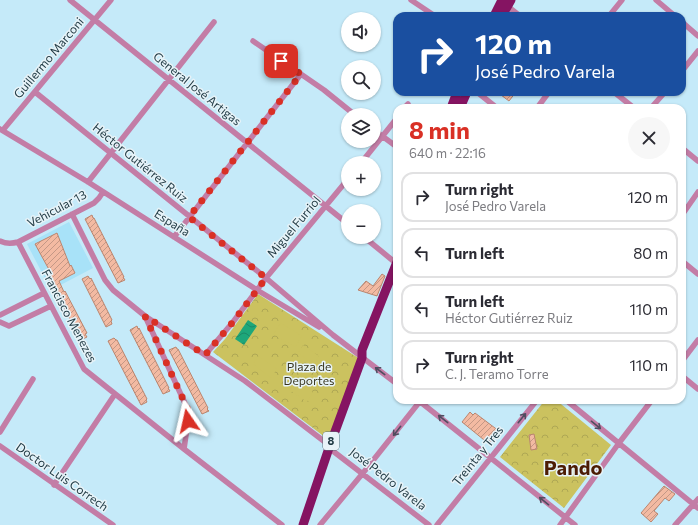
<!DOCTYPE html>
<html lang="en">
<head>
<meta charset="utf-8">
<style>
	:root { --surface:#fff; --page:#f7f7f7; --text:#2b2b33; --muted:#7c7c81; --line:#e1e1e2; --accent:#d93025 }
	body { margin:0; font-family:Commissioner,sans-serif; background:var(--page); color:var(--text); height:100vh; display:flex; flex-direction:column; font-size:15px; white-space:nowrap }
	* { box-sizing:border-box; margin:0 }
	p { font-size:13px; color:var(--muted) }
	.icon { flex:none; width:22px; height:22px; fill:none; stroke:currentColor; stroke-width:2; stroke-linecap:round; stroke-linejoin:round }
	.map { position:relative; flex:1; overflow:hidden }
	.panel { position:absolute; left:393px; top:104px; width:293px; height:300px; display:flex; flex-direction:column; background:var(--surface); border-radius:12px; box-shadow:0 1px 3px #0004 }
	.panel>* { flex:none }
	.banner { position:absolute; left:393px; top:12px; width:293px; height:84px; border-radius:12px; box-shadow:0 1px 3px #0004; background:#1a4fa0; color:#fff; overflow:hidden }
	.buttons { position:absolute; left:341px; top:12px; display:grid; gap:8px }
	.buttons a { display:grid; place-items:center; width:40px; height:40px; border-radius:50%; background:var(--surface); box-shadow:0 1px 3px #0004; font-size:20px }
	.pin { position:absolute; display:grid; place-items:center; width:34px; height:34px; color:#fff; margin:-17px; border-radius:8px; box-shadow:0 2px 6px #0006 }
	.me { position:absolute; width:44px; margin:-22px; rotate:349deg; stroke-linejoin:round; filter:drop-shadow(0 0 3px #0008) }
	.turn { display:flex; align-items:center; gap:14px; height:84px; padding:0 16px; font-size:18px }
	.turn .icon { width:52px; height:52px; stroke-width:2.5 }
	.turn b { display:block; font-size:28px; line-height:34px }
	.round { display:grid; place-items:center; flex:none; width:42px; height:42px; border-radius:21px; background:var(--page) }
	.headline { display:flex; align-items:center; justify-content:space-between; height:68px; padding:0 16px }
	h1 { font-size:24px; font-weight:700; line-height:30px; color:var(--accent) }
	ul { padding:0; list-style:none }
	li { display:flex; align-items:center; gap:12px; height:50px; margin:0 8px 6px; padding:0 8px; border:2px solid var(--line); border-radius:12px }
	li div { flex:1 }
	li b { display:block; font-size:15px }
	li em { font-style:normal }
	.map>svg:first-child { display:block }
	.built { fill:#a8e2f8 }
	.park { fill:url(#park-crowns) }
	.pitch { fill:#cbc25f }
	.water { fill:url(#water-waves) }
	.building { fill:url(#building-hatch); stroke:#ba856e }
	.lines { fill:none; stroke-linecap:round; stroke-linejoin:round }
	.minor { stroke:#c37da6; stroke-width:5.5 }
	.trunk { stroke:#851462; stroke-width:9 }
	.oneway { stroke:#504d60 }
	.route { stroke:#d93025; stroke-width:7; stroke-dasharray:0 12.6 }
	.labels { text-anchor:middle; stroke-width:3; stroke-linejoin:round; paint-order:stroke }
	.shield { fill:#e7f3f8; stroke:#5a7079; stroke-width:1 }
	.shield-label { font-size:11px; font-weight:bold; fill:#1e3842 }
	.street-label { font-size:12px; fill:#1e3842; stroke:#e7f3f8 }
	.park-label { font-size:12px; fill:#38361e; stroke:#e7f3f8 }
	.town-label { font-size:20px; font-weight:bold; fill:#4c1c04; stroke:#e7f3f8 }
</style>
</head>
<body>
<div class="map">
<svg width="698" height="525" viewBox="0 0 698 525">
	<defs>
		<pattern id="park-crowns" width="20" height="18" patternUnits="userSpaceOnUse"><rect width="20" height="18" fill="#cbc25f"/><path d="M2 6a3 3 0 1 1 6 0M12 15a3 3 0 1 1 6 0" fill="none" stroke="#aea754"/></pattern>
		<pattern id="water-waves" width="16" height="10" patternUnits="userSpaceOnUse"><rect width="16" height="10" fill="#1ea77a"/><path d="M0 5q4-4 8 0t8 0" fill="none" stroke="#1a8966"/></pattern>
		<pattern id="building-hatch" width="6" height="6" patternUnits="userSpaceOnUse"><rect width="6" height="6" fill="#f3baa2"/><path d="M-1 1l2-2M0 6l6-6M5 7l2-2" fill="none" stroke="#c49886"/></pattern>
	</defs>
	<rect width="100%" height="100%" fill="#c5eaf9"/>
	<path class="built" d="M69,222L93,268L51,290L27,244Z"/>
	<path class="park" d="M258,294L360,359L330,441L213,352L225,339Z
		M545,400H556L611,445L564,508L500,457Z"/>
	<path class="pitch" d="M281,323L302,336L295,347L273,334Z
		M303,345L319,356L313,364L298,353Z
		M258,356L277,369L271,378L253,364Z
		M295,379L313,392L307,402L288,389Z"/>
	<path class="water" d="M248,320L257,326L244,345L235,339Z"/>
	<path class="building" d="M497,92H516L509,101Z
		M92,215L93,218H94L124,277H123L125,280L118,283L85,219Z
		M57,233L70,266L71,265L75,273L59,281L64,292L65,291L87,333L85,334L87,337L81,340L48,277L52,275L35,244Z
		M382,274L385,276L377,296L358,290L366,281L373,286Z
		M88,276L90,279L91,278L112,320L111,321L112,324L106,327L82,279Z
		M137,326L138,329L139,328L169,388H168L170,391L163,394L130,330Z
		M114,338L116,340H117L147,399L146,400L147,402L141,405L108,341Z
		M176,347L177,349H178L208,408L207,409L209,411L202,414L169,350Z
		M470,412L473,415L475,413L499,431L489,444L462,422Z
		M534,434L537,449L531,450L529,435Z
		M664,486L675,494L669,501L665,498L654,511L658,514L651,522L641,513Z"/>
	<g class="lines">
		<path class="minor" d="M70,0L348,224
			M411,0L435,16
			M656,0L675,16
			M506,5L520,16
			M609,16L622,0
			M682,22L698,36
			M253,41L324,90L355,115
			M682,71L698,51
			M35,92L266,278L333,335L397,384
			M477,92L497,108
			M614,92L634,108
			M404,108L408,104
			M537,108L549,92
			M651,108L665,92
			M0,129L88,182L257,290L319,327
			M3,130L111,0
			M374,130L397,147
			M682,148L698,161
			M361,163L397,118
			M88,182L214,22
			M72,214L105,280L113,290L145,316L245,381L325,442L329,448L429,525
			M682,215L698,192
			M174,237L301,74
			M364,237L397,264
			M0,241C6,244 11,244 18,242L94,203L99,198L103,192
			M18,242L84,369L184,449L282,525
			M682,261L698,274
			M0,315L44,293
			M145,316L188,410V421L184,449
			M0,322L9,326L51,306
			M205,355L233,322L266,278L348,179
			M682,361L698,340
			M682,376L698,389
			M418,400L575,525
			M566,400L698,508
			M0,432L33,379
			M0,446L113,525
			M54,485L115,394
			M320,525L363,473L421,400
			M437,525L537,400
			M560,525L619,443L652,400
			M675,525L698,499"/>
		<path class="trunk" d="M494,16L502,0
			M502,16L511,0
			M451,108L457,92
			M460,108L467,92
			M303,525L329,448L362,358V350L397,262"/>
	</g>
	<defs><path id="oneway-shaft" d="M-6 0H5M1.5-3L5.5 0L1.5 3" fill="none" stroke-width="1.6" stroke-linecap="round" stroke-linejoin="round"/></defs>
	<g class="oneway">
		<use href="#oneway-shaft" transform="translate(380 371) rotate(-143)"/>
		<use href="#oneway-shaft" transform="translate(522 418) rotate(-51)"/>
		<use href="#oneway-shaft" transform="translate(443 419) rotate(-142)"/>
		<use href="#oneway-shaft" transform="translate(596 425) rotate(39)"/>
		<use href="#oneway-shaft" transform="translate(397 431) rotate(128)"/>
		<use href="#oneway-shaft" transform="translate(544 501) rotate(-141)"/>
	</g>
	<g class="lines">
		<path class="route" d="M188,421V410L145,316L205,355L233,322L266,278L189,217L301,74L281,61"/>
	</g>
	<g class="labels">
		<rect class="shield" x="323" y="432" width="16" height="18" rx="3"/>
		<g class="shield-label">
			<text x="331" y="445">8</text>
		</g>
		<g class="street-label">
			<text transform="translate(49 58) rotate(-50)" y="4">Guillermo Marconi</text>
			<text transform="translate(197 89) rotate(39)" y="4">General José Artigas</text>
			<text transform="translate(140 163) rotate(39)" y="4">Héctor Gutiérrez Ruiz</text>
			<text transform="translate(57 209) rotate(-28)" y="4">Vehicular 13</text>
			<text transform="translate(172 223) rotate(32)" y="4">España</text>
			<text transform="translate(294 227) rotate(-50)" y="4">Miguel Furriol</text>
			<text transform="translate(69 316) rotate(62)" y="4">Francisco Menezes</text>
			<text transform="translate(478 456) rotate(-51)" y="4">Treinta y Tres</text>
			<text transform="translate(62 477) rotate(35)" y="4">Doctor Luis Correch</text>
			<text transform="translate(388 479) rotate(38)" y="4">José Pedro Varela</text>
		</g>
		<g class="park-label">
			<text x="309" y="371">Plaza de<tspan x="309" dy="14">Deportes</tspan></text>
		</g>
		<g class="town-label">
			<text x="573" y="475">Pando</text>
		</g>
	</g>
</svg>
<div class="buttons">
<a><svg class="icon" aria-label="sound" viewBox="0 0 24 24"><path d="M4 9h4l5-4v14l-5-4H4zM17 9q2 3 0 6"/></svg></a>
<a><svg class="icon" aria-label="search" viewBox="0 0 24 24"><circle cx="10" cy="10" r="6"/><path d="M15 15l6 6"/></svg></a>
<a><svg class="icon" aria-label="layers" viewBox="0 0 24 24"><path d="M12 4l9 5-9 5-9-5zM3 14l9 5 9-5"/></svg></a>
<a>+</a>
<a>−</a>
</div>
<div class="pin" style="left:281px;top:61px;background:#d93025"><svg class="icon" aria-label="arrive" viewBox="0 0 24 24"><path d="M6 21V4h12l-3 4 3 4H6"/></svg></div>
<svg class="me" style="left:188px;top:421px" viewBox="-20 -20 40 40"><path d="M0-17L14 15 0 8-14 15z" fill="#d93025" stroke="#fff" stroke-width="4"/></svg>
<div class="banner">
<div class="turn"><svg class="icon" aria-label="right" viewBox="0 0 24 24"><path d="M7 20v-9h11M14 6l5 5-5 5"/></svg><div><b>120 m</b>José Pedro Varela</div></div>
</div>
<section class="panel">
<div class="headline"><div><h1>8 min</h1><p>640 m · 22:16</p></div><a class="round"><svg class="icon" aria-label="close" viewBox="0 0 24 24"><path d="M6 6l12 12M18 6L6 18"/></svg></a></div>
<ul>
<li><svg class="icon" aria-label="right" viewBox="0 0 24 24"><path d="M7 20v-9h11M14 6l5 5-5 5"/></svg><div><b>Turn right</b><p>José Pedro Varela</p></div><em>120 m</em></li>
<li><svg class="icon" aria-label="left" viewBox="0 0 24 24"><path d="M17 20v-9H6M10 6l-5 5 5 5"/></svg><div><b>Turn left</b></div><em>80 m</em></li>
<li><svg class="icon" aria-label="left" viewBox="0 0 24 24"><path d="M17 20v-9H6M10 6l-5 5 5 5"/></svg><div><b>Turn left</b><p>Héctor Gutiérrez Ruiz</p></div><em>110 m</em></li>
<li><svg class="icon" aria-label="right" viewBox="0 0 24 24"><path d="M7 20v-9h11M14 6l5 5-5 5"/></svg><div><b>Turn right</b><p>C. J. Teramo Torre</p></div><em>110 m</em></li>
</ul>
</section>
</div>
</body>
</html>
